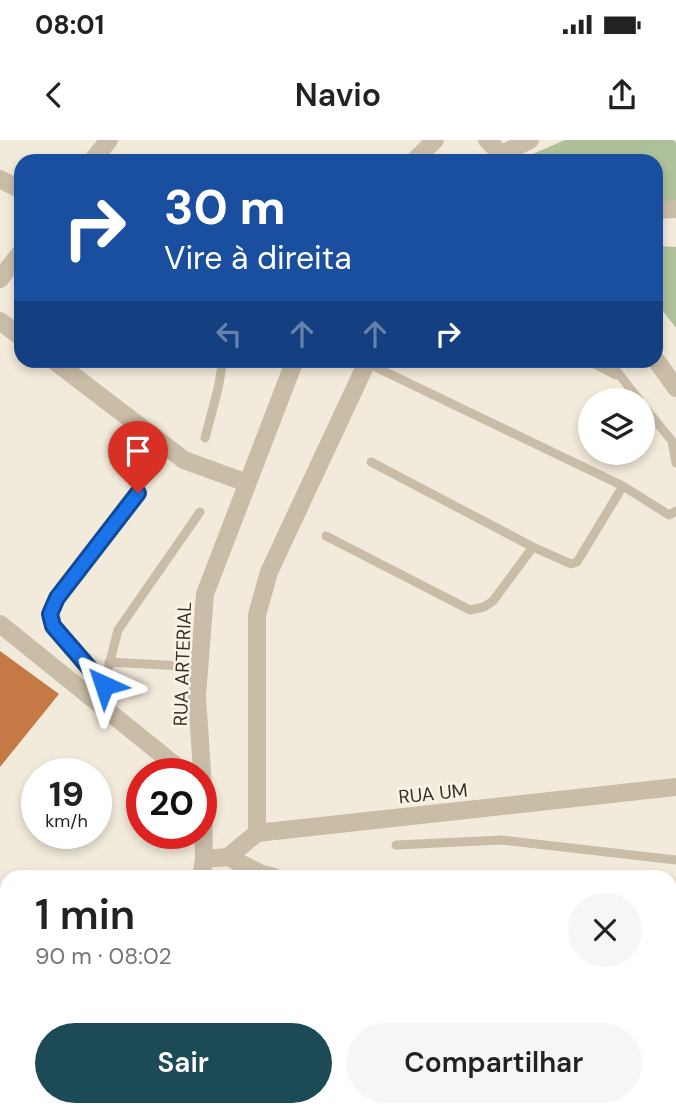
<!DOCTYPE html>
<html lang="pt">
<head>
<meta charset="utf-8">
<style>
	:root { --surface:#fff; --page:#f6f6f6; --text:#222; --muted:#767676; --accent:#1d4a57 }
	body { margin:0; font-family:"DM Sans",sans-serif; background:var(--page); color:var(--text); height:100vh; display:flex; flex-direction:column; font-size:26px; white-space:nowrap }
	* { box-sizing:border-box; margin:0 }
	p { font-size:23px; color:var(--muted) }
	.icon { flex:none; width:38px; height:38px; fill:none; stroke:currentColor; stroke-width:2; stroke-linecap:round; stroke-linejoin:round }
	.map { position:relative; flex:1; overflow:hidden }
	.drawer { position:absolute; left:0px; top:730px; width:677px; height:247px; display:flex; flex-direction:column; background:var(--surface); border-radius:21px 21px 0 0; box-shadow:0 4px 10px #0003 }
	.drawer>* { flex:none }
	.guide { position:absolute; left:14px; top:14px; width:649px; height:214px; border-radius:21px; box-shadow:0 4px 10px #0003; background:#1a4fa0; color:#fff; overflow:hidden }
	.tools { position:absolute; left:578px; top:248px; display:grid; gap:14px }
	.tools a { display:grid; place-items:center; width:77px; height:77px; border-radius:50%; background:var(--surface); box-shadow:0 4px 10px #0003; font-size:35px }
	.speed { position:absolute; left:21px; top:618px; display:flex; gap:14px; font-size:35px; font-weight:700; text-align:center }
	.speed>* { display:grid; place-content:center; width:91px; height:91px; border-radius:50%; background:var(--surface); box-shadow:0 4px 10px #0003; line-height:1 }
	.speed small { font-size:18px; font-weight:400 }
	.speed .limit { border:10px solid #d22; background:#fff; color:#111 }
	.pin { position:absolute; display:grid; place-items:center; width:60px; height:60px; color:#fff; margin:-72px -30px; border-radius:50% 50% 50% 0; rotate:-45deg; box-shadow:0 0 7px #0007 }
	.pin .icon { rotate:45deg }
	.me { position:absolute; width:77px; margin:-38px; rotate:318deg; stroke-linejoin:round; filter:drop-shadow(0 0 5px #0008) }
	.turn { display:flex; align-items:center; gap:24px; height:147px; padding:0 35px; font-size:32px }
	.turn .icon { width:91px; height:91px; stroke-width:2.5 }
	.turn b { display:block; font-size:49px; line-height:60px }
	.lanes { display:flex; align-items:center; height:66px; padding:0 35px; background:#0003; justify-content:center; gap:35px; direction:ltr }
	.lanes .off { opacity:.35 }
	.round { display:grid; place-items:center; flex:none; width:74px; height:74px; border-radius:37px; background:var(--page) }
	.head { display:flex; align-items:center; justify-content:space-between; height:119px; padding:0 35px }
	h1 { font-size:42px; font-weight:600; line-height:52px }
	.action { display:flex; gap:14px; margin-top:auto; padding:14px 35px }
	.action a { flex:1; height:80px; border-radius:42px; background:var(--accent); color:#fff; font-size:28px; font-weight:600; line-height:80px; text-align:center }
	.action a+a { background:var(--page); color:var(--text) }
	.status { display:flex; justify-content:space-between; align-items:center; height:49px; padding:0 35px; background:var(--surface); direction:ltr }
	.status svg { height:19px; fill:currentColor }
	header { display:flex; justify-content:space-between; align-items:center; height:91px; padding:0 35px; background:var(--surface); font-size:32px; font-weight:600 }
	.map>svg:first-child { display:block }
	.green { fill:#aec19b }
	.building { fill:#c57a46 }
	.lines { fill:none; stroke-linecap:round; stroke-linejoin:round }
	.service { stroke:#cabda7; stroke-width:9 }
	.minor { stroke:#cabda7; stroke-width:18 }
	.route-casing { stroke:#114b97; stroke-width:18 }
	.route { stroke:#1a73e8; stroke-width:12 }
	.labels { text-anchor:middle; stroke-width:5; stroke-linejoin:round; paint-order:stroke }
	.street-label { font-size:19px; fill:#362f28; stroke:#f9f4e7 }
</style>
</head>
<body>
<div class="status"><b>08:01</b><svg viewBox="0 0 49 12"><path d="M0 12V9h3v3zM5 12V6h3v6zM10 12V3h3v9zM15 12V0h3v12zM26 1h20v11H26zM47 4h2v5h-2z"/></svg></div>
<header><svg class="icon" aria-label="back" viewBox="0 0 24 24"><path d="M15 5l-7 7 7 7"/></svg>Navio<svg class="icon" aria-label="share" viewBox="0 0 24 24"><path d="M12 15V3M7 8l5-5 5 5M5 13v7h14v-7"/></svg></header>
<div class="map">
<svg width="676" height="976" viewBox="0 0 676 976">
	<rect width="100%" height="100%" fill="#f2ebdb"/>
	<path class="green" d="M565,0H674L676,3V63L656,65V21H531L528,16Z
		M656,106L676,107V188L656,162Z"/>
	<path class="building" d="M0,511L59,554L0,627Z
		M7,966V970H127L132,976H0V971Z"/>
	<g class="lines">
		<path class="service" d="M587,220L616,235
			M608,220L640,261
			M367,223L623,346L669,375L676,371
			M642,264L672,301L676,323
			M205,298L218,249L223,220
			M371,322L533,407L571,424L577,422L623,346
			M326,396L470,470L484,467L493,461L533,407
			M109,522L200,527
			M104,545L118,490L200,372
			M101,565L104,545L53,486L50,474L57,458L138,353
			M396,705L501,700L676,720
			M0,938L7,933
			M151,970L152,976"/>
		<path class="minor" d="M487,0L508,21
			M92,21L109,0
			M414,21L435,0
			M495,21L502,14L530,0
			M0,39L21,50
			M656,70L676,69
			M0,139L21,112
			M0,181L21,197
			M53,220L184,320L247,343
			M656,220L676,248
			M0,484L186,634
			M257,693V475L269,432L368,220
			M228,717L262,734L274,737
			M204,719L228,717L257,693L676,647
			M201,737L204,719L203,647L197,556L205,454L295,220
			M670,814L676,816
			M195,976V970
			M658,976V970"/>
	</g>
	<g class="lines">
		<g class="route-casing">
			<path id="route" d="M104,545L53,486L50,474L57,458L138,353"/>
		</g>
		<use href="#route" class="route"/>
	</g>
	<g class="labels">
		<g class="street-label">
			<text transform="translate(182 524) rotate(-88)" y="7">RUA ARTERIAL</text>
			<text transform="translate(433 653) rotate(-6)" y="7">RUA UM</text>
		</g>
	</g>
</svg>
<div class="tools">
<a><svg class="icon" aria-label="layers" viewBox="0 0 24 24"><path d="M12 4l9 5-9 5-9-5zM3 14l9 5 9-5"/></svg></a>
</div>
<div class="speed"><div>19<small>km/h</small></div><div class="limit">20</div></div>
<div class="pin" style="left:138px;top:353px;background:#d93025"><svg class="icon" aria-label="arrive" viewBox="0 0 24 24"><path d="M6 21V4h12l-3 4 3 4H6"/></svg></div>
<svg class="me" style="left:104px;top:545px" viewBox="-20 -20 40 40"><path d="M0-17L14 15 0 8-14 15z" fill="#1a73e8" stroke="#fff" stroke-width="4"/></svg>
<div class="guide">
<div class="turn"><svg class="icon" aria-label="right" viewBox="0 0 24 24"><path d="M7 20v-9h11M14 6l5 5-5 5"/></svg><div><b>30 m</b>Vire à direita</div></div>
<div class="lanes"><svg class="icon off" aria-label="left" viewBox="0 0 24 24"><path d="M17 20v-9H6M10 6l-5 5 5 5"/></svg><svg class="icon off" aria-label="ahead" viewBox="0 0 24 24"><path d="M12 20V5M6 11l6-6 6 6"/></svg><svg class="icon off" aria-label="ahead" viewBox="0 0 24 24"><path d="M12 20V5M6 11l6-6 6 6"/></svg><svg class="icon" aria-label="right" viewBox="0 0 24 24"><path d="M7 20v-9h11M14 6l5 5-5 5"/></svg></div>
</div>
<section class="drawer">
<div class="head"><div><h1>1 min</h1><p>90 m · 08:02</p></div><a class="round"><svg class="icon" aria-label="close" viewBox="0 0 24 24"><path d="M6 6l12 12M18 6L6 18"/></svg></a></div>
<div class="action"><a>Sair</a><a>Compartilhar</a></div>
</section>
</div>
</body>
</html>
